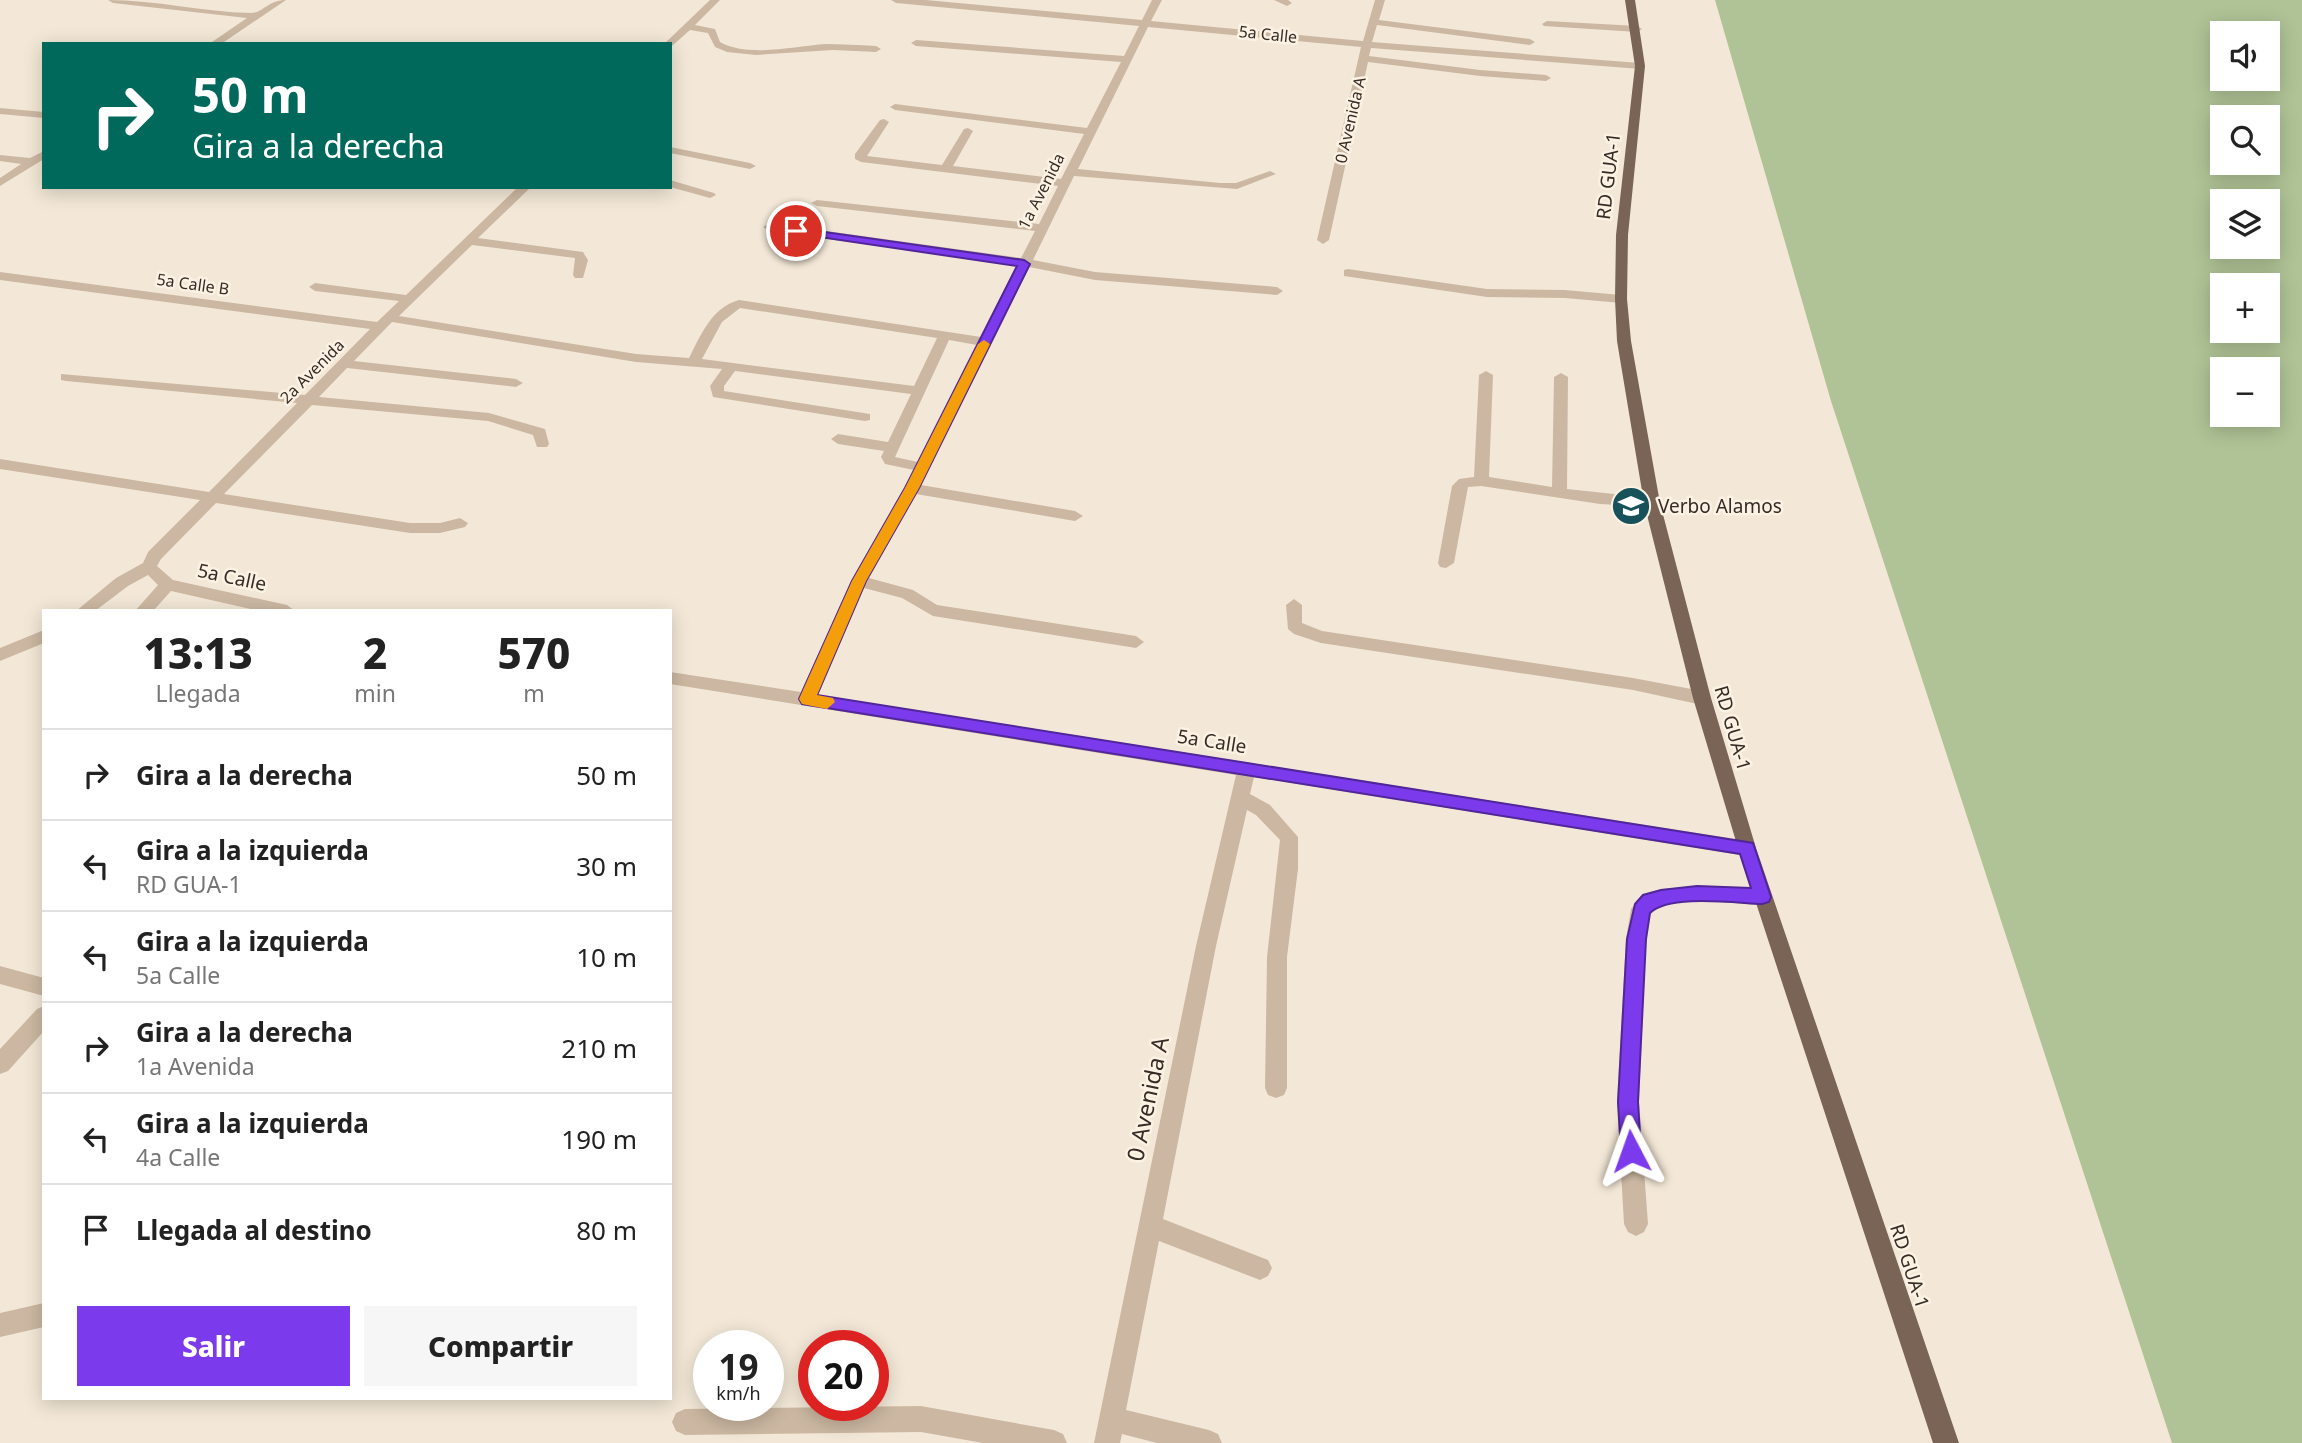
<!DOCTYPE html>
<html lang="es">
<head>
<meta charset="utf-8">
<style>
	:root { --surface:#fff; --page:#f6f6f6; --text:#222; --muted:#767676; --line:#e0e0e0; --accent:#7c3aed }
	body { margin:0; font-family:"Noto Sans",sans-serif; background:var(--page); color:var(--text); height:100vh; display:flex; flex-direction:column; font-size:26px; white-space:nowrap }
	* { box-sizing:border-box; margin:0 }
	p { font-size:23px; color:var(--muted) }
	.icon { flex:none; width:38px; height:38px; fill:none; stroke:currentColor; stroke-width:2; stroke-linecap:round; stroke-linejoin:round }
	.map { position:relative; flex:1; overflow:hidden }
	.drawer { position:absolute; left:42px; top:609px; width:630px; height:791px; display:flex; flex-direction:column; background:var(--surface); border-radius:0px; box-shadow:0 4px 18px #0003 }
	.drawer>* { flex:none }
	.hud { position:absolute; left:42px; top:42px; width:630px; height:147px; border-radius:0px; box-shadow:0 4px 18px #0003; background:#00695c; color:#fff; overflow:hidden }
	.buttons { position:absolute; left:2210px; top:21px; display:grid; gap:14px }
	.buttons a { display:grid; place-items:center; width:70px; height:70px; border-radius:0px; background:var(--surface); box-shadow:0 4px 18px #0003; font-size:35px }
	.speed { position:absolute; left:693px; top:1330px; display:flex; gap:14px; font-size:35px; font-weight:700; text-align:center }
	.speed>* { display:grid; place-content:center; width:91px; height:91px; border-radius:50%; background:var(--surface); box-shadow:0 4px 18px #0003; line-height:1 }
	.speed small { font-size:18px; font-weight:400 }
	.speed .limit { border:10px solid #d22; background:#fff; color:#111 }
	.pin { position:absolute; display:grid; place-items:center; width:60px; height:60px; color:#fff; margin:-30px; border:4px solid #fff; border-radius:50%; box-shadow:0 2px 7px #0007 }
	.me { position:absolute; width:77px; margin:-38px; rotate:356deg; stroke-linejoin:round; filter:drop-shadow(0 0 5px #0008) }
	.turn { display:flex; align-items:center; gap:24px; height:147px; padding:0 35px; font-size:32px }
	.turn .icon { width:91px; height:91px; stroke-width:2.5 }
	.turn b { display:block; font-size:49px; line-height:60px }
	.eta { display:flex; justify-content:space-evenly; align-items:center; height:119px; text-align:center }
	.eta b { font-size:42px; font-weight:800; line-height:49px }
	.cta { display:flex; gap:14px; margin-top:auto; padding:14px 35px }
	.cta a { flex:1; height:80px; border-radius:0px; background:var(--accent); color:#fff; font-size:28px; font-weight:800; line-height:80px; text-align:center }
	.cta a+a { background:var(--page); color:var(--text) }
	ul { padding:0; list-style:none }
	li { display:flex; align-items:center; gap:21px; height:91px; padding:0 35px; border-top:2px solid var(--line) }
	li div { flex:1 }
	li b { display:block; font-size:26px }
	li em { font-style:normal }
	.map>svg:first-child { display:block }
	.green { fill:#b0c396; fill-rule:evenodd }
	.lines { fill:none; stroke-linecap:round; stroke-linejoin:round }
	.minor { fill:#ccb8a2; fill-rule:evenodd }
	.major { fill:#796455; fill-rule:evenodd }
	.route { fill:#7c3aed; stroke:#51269a; stroke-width:2 }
	.slow { fill:#f59e0b }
	.labels { text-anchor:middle; stroke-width:5; stroke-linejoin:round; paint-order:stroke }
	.far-street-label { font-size:16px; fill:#362c25; stroke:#fbf2e3 }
	.street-label { font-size:19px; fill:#362c25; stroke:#fbf2e3 }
	.poi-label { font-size:19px; fill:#362c25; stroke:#fbf2e3; text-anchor:start }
	.near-street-label { font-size:23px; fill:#362c25; stroke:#fbf2e3 }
</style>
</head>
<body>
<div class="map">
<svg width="2302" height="1443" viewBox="0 0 2302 1443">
	<rect width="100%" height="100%" fill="#f3e8d7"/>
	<path class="green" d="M1715,0H2302V1443H2172L1831,401ZM2222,33H2268V79H2222ZM2268,117V163H2222V117ZM2268,201V247H2222V201ZM2222,285H2268V331H2222ZM2222,369H2268V415H2222Z"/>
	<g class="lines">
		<path class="minor" d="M108,0C156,0 203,12 251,13C263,13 268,0 286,0L221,44H209L247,18L113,3Z
			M710,0H720L695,25L715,29L720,42C749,58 794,46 826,44C842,44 859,45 876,46L881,49L876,52L833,50L756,55L727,52L715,47L708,33L690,30L672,46L664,44Z
			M891,0H926L1142,20L1152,0H1162L1151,21L1363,41L1375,0H1385L1379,20L1530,39L1535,42L1530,45L1377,25L1372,42L1640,63L1645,66L1640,69L1371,48L1369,56L1480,70L1546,75L1551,78L1546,81L1480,76L1368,62L1329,240L1323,244L1317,240L1361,47L1148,27L1078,169L1220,183H1236L1270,171L1276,174L1237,189L1074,176L1033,260L1095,272L1277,287L1283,291L1277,295L1095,280L1029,267L921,485L1075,511L1083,516L1075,521L916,494L869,578L913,590L937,605L1136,636L1144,642L1136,648L933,616L902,598L864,588L818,695L1754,842L1756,848L1754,854L1747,856L1254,777L1250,794L1270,805L1298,837V869L1287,957V1088L1284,1095L1276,1098L1268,1095L1265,1088L1267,957L1280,840L1256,815L1247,810L1216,946L1163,1219L1268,1260L1272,1268L1268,1276L1260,1280L1159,1241L1126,1410L1209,1430L1218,1434L1222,1443H1157L1122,1434L1120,1443H1094L1196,946L1236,775L670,684V672L801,692L851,581L914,470L885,464L881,457L884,451L838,444L831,439L838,434L888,442L911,394L735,371L724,386V391L870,414V420L865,421L713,397L710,386L722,369L636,362L392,322L354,361L516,379L523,383L516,387L347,368L319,397L489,413L545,429L549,444L547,447H537L533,435L488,421L312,405L224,494L410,523H440L460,518L468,523L465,527L440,533H410L216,503L161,559L157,566L173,580L287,605L295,611H259L171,591L153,611H135L158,585L148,575L128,586L95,611H76L116,578L143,563L148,552L200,500L0,469V459L209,492L297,403L66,381L61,380V374L305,395L370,329L0,280V272L377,322L399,301L315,291L309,287L315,283L406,295L518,187H531L478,238L583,252L588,260L583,278H575L573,275L575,258L472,245L399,316L636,354L689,358C701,335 711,308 739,300L981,337L1018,265L769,231L763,227L769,223L1021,258L1035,231L817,206L811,203L817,200L1039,224L1058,186L861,162L855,159V154L880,120L884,119L889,122L867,156L942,165L964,129L968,128L973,131L953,166L1061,179L1084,134L895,110L890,107L895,104L1087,128L1121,62L916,46L911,43L916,40L1124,56L1139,26L896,3ZM740,308L937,338L914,386L702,359L722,322ZM949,340L977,345L918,462L895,457Z
			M1274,0H1288L1292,3L1287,6Z
			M1547,21L1637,26L1642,29L1637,32L1544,26L1542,24Z
			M0,108L44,112V118L0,114Z
			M670,147L750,163L756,166L750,169L670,153Z
			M44,151V159L0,186V178L21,164L0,161V155L30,158Z
			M670,180L714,193L716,195L710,198L670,187Z
			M1348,269L1487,289L1565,290L1621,295L1627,299L1621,303L1565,298L1487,297L1344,276V270Z
			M1486,371L1493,375L1489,477L1552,487L1554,377L1561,373L1568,377L1567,489L1652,498L1657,499L1660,503L1657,507L1600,504L1481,486L1468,487L1454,563L1446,568L1440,567L1438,563L1452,486L1459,479L1474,477L1479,375Z
			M1294,599L1302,605V623L1322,631L1633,678L1702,691L1708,693L1711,698L1708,703L1702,705L1633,690L1321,643L1294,634L1288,629L1286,605Z
			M44,630V643L0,661V648Z
			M1697,886L1762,889L1769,891L1772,897L1769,903L1762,905C1734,904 1671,894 1650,913L1646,939L1639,1102L1648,1224L1644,1232L1636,1236L1628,1232L1624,1224L1617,1102L1626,939L1631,909L1643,895L1661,889Z
			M0,966L44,978V996L0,984Z
			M44,1006V1031L8,1071L0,1074V1049L37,1009Z
			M44,1303V1327L0,1337V1313Z
			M921,1406L1054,1430L1063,1434L1067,1443H983L921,1432L685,1435L676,1431L672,1422L676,1413L685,1409Z"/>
		<path class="major" d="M1625,0H1635L1645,66L1628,235L1627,299L1631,341L1660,503L1711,698L1756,848L1959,1443H1933L1738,848L1693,698L1644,503L1617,341L1615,299L1616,235L1635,66Z"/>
	</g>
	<path class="route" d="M796,228L1024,260L1030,264L919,488L866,581L817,695L1753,843L1771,897L1769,902L1762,904C1735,903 1669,894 1650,913L1646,939L1638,1102L1641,1151L1638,1158L1631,1161L1624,1158L1621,1151L1618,1102L1627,939L1635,904L1643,895L1661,890L1697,886L1751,888L1740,854L802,704L799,699L852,581L905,488L1017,266L792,233V229Z"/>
	<path class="slow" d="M984,340L990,344L919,488L866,581L817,695L833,698L835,702L827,709L802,704L799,699L852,581L905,488L978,344Z"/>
	<defs>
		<g id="school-disc" transform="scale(2.0125)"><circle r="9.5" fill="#17515a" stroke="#fbf2e3"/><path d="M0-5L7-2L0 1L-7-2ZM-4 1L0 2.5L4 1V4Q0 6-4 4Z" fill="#fff"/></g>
	</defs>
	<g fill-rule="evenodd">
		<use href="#school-disc" x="1631" y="506"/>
	</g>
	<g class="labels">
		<g class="far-street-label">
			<text transform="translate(1268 34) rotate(6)" y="6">5a Calle</text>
			<text transform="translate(1350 120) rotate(-77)" y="6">0 Avenida A</text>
			<text transform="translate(1041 191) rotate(-63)" y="6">1a Avenida</text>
			<text transform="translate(193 284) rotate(8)" y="6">5a Calle B</text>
			<text transform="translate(312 371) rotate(-45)" y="6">2a Avenida</text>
		</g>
		<g class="street-label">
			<text transform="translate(1608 176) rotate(-83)" y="7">RD GUA-1</text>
			<text transform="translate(232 577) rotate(12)" y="7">5a Calle</text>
			<text transform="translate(1733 728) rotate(74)" y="7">RD GUA-1</text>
			<text transform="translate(1212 741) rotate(9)" y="7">5a Calle</text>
			<text transform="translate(1910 1266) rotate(72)" y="7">RD GUA-1</text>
		</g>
		<g class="poi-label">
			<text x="1658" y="513">Verbo Alamos</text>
		</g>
		<g class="near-street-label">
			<text transform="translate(1148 1099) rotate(-78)" y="8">0 Avenida A</text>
		</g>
	</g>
</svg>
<div class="buttons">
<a><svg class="icon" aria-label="sound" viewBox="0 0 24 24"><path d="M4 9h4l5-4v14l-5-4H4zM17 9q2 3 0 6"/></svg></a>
<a><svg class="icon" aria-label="search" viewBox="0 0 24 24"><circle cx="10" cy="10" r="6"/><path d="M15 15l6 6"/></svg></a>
<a><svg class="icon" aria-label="layers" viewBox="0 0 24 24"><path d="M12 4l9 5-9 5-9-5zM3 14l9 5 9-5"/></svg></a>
<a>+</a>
<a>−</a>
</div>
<div class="speed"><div>19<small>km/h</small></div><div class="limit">20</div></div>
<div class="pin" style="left:796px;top:231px;background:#d93025"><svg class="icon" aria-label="arrive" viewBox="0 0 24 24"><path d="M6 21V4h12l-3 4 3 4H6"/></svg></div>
<svg class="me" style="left:1631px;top:1151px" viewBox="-20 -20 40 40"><path d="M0-17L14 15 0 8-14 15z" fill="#7c3aed" stroke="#fff" stroke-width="4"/></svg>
<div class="hud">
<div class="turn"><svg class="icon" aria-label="right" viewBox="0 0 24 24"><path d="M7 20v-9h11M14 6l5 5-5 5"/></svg><div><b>50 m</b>Gira a la derecha</div></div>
</div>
<section class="drawer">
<div class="eta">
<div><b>13:13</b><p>Llegada</p></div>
<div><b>2</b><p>min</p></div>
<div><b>570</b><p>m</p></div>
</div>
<ul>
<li><svg class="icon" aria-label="right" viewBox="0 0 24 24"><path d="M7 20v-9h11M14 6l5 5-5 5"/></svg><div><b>Gira a la derecha</b></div><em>50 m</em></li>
<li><svg class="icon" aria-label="left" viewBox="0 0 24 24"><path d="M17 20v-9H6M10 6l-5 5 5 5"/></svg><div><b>Gira a la izquierda</b><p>RD GUA-1</p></div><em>30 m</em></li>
<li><svg class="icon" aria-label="left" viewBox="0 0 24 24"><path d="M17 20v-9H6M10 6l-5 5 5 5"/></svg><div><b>Gira a la izquierda</b><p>5a Calle</p></div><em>10 m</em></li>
<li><svg class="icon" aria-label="right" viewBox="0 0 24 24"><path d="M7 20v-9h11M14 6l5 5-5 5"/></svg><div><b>Gira a la derecha</b><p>1a Avenida</p></div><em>210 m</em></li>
<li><svg class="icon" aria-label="left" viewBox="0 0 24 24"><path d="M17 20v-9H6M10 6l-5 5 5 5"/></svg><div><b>Gira a la izquierda</b><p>4a Calle</p></div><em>190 m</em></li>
<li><svg class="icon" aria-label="arrive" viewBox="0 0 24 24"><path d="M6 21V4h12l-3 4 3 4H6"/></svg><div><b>Llegada al destino</b></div><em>80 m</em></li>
</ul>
<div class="cta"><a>Salir</a><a>Compartir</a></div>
</section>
</div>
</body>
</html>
